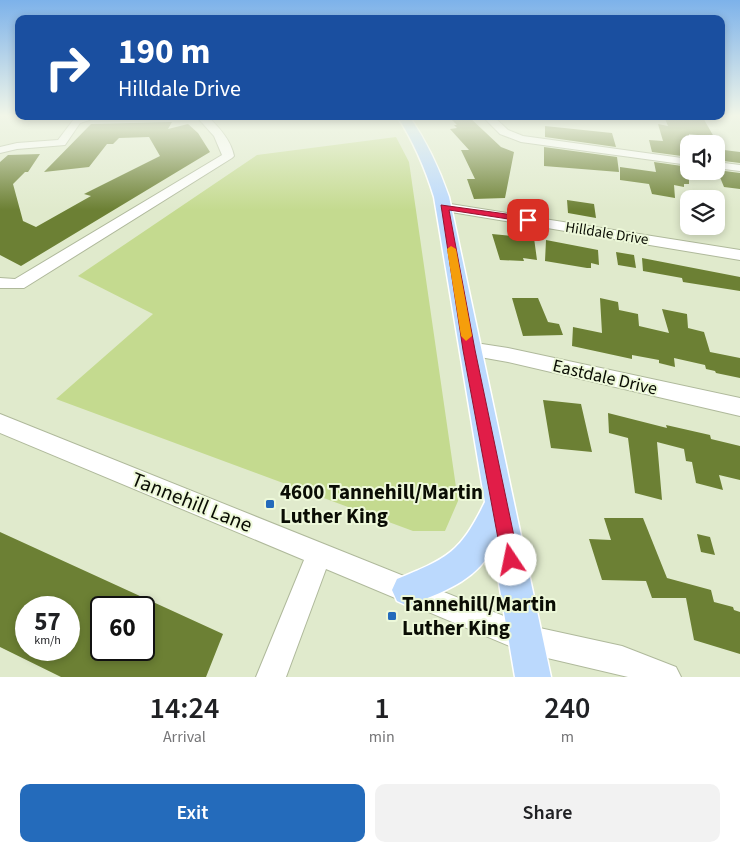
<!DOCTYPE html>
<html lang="en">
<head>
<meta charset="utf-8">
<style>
	:root { --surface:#fff; --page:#f2f2f2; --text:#202124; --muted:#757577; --accent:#246bbb }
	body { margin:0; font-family:"Source Sans 3",sans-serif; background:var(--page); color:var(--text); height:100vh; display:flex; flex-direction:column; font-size:19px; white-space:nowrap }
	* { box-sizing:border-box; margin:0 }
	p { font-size:16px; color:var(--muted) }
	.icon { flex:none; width:28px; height:28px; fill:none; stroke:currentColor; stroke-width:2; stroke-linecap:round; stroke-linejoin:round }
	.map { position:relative; height:677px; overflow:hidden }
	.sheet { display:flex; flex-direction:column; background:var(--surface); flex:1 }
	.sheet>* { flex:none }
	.top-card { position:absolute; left:15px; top:15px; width:710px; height:105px; border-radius:10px; box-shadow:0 2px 8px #0003; background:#1a4fa0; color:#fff; overflow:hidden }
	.fabs { position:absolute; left:680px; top:135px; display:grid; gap:10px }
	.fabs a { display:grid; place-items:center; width:45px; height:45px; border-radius:10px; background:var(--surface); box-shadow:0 2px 8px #0003; font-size:25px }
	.speed { position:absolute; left:15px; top:596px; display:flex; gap:10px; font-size:25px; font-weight:700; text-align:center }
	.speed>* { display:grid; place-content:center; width:65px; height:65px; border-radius:50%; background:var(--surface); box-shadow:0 2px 8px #0003; line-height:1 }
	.speed small { font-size:12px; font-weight:400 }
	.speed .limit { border:2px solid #111; border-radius:8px; background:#fff; color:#111 }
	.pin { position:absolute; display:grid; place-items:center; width:42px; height:42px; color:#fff; margin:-21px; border-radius:10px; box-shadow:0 2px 8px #0006 }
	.me { position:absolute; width:55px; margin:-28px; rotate:349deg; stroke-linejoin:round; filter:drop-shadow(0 0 4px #0008) }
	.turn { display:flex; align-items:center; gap:18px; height:105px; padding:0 20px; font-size:22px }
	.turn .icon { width:65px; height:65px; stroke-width:2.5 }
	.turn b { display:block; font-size:35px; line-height:42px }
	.eta { display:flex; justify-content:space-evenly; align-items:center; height:85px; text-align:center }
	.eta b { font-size:30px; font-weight:600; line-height:35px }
	.action { display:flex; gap:10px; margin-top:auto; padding:10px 20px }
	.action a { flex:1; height:58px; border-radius:10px; background:var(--accent); color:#fff; font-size:20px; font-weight:600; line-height:58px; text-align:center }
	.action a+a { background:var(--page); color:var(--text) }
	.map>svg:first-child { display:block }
	.green { fill:#c4da8f }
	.building { fill:#6c8034; fill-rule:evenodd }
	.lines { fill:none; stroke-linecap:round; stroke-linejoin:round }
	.minor-casing { stroke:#afb99b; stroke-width:2 }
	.major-casing { stroke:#fff; stroke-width:3 }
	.minor { fill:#fff; fill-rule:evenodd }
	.major { fill:#bbd9fd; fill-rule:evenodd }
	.route { fill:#e11d48; stroke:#92132f }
	.slow { fill:#f59e0b }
	.poi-dot { fill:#246bbb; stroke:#edf8d9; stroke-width:2 }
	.labels { text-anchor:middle; stroke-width:4; stroke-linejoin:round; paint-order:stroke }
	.far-street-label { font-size:15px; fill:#0a0d04; stroke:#edf8d9 }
	.street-label { font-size:18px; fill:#0a0d04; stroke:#edf8d9 }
	.near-poi-label { font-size:21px; font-weight:bold; fill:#0a0d04; stroke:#edf8d9; text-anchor:start }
	.near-street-label { font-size:21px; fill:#0a0d04; stroke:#edf8d9 }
</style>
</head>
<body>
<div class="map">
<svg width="740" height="677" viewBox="0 0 740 677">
	<rect width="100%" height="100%" fill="#e0eacc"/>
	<path class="green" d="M396,137L409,162L458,501L445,531H413L56,399L153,314L78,276L257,155Z"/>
	<path class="building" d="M448,116H468L501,147L514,152L505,198L474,199L467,179H475L461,150H469L450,129L457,128L454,125H457Z
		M664,116H702L714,137L689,134V157L652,152L649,140L663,141L658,124L668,126Z
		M172,122L168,129L188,124L198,133L210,152L21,266L0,255V162L8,155L40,154L28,172H25L13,184L23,221L36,227L91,196L84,194L160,156L149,137L119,138L113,144H107L89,167L44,172L91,124Z
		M545,126L612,133L616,147L545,137Z
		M544,147L617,157L619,172L544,166Z
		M716,149L740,152V163L716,160Z
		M654,162L689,167V184H684V187L674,185L675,198L652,194L649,184L620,180V167L656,172Z
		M717,170L740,173V189L724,187Z
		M567,200L594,204L596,218L568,213Z
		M492,234L534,238L537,260L523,258L524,261L500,260Z
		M546,240L598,250L599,265L591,263V268H587L545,261Z
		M616,252L634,255L636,268L618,265Z
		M642,258L740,277V291L683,282L682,278L643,271Z
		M512,298H538L548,322L559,324L563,335L523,336Z
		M600,298L618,302L619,310L638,314L639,326L669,333L662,309L687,314L688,328L704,332L710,352L740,358V378L716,373L715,371L706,369L705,365L674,358L675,367L659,363V360L632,355V359L572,346L573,327L602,333Z
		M543,400L581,404L592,452L551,448Z
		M608,413L667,428L666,425L710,435L711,439L740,446V480L719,475L723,490L696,483L692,462L686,461L684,449L657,442L662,500L635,493L628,438L609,433Z
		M604,518H643L667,578L711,590L714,602L733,607L734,610L740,612V654L694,640L686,598H652L646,581L602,580L589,539L611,540Z
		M0,532L223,634L206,677H61L0,647ZM26,608H69V650H26ZM101,608H144V650H101Z
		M697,534L710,537L715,555L701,552Z"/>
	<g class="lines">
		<g class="minor-casing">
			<path id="minor" d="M84,116H102L80,123L65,145L17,149L0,153V147L17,143L58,140L74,119Z
				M196,116H207C219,127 231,140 234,156L232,158L24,288H0V278L15,279L222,155L214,136Z
				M482,116H493L508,130L523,136L689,159V165L521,142L500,134Z
				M716,162L740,165V171L716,168Z
				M444,203L740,250V260L439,210L438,207Z
				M469,342L508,348L740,398V416L508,362L463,354L460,349L463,344Z
				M0,414L526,625L622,646L676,667L681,677H628L526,653L326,569L286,677H256L304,560L0,433Z"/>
		</g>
		<g class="major-casing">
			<path id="major" d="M397,116H409C427,142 439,168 449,197L551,677H515L493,548C475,582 442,592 408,606L397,601L392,590L397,579C448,558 460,553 485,502L434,197C425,168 414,142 397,116Z"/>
		</g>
		<use href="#minor" class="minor"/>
		<use href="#major" class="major"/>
	</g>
	<linearGradient id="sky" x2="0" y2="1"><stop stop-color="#7db2ea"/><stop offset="0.55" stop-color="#f1f6e8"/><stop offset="1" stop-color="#f1f6e8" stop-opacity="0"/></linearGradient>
	<rect width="740" height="210" fill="url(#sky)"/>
	<path class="route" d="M441,205L528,217L532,220L528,222L449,210L475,350L519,560L516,566L511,569L505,566L502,560L463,350Z"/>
	<path class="slow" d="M451,246L456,249L472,336L466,341L461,336L447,249Z"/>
	<g class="poi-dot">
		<rect x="265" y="499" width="10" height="10" rx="2.5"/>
		<rect x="387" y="611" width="10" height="10" rx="2.5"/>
	</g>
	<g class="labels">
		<g class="far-street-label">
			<text transform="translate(607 233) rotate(9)" y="5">Hilldale Drive</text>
		</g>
		<g class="street-label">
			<text transform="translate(605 377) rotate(13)" y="6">Eastdale Drive</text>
		</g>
		<g class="near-poi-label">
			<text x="280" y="499">4600 Tannehill/Martin<tspan x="280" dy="24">Luther King</tspan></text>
			<text x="402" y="611">Tannehill/Martin<tspan x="402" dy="24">Luther King</tspan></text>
		</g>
		<g class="near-street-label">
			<text transform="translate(192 502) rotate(22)" y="7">Tannehill Lane</text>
		</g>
	</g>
</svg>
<div class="fabs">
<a><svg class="icon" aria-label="sound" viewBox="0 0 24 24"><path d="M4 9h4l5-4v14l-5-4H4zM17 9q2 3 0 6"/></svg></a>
<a><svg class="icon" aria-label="layers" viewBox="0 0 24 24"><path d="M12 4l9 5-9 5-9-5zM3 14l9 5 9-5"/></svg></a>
</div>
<div class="speed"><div>57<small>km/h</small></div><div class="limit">60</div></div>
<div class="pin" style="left:528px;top:220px;background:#d93025"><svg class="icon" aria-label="arrive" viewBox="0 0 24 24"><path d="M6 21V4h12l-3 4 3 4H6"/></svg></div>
<svg class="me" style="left:511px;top:560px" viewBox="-20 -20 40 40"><circle r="19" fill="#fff"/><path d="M0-13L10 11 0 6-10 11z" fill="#e11d48"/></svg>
<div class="top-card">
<div class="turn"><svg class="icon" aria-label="right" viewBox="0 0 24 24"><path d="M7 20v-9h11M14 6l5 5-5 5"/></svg><div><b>190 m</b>Hilldale Drive</div></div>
</div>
</div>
<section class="sheet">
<div class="eta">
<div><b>14:24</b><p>Arrival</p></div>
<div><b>1</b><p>min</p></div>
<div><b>240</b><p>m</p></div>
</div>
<div class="action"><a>Exit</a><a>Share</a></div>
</section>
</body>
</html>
